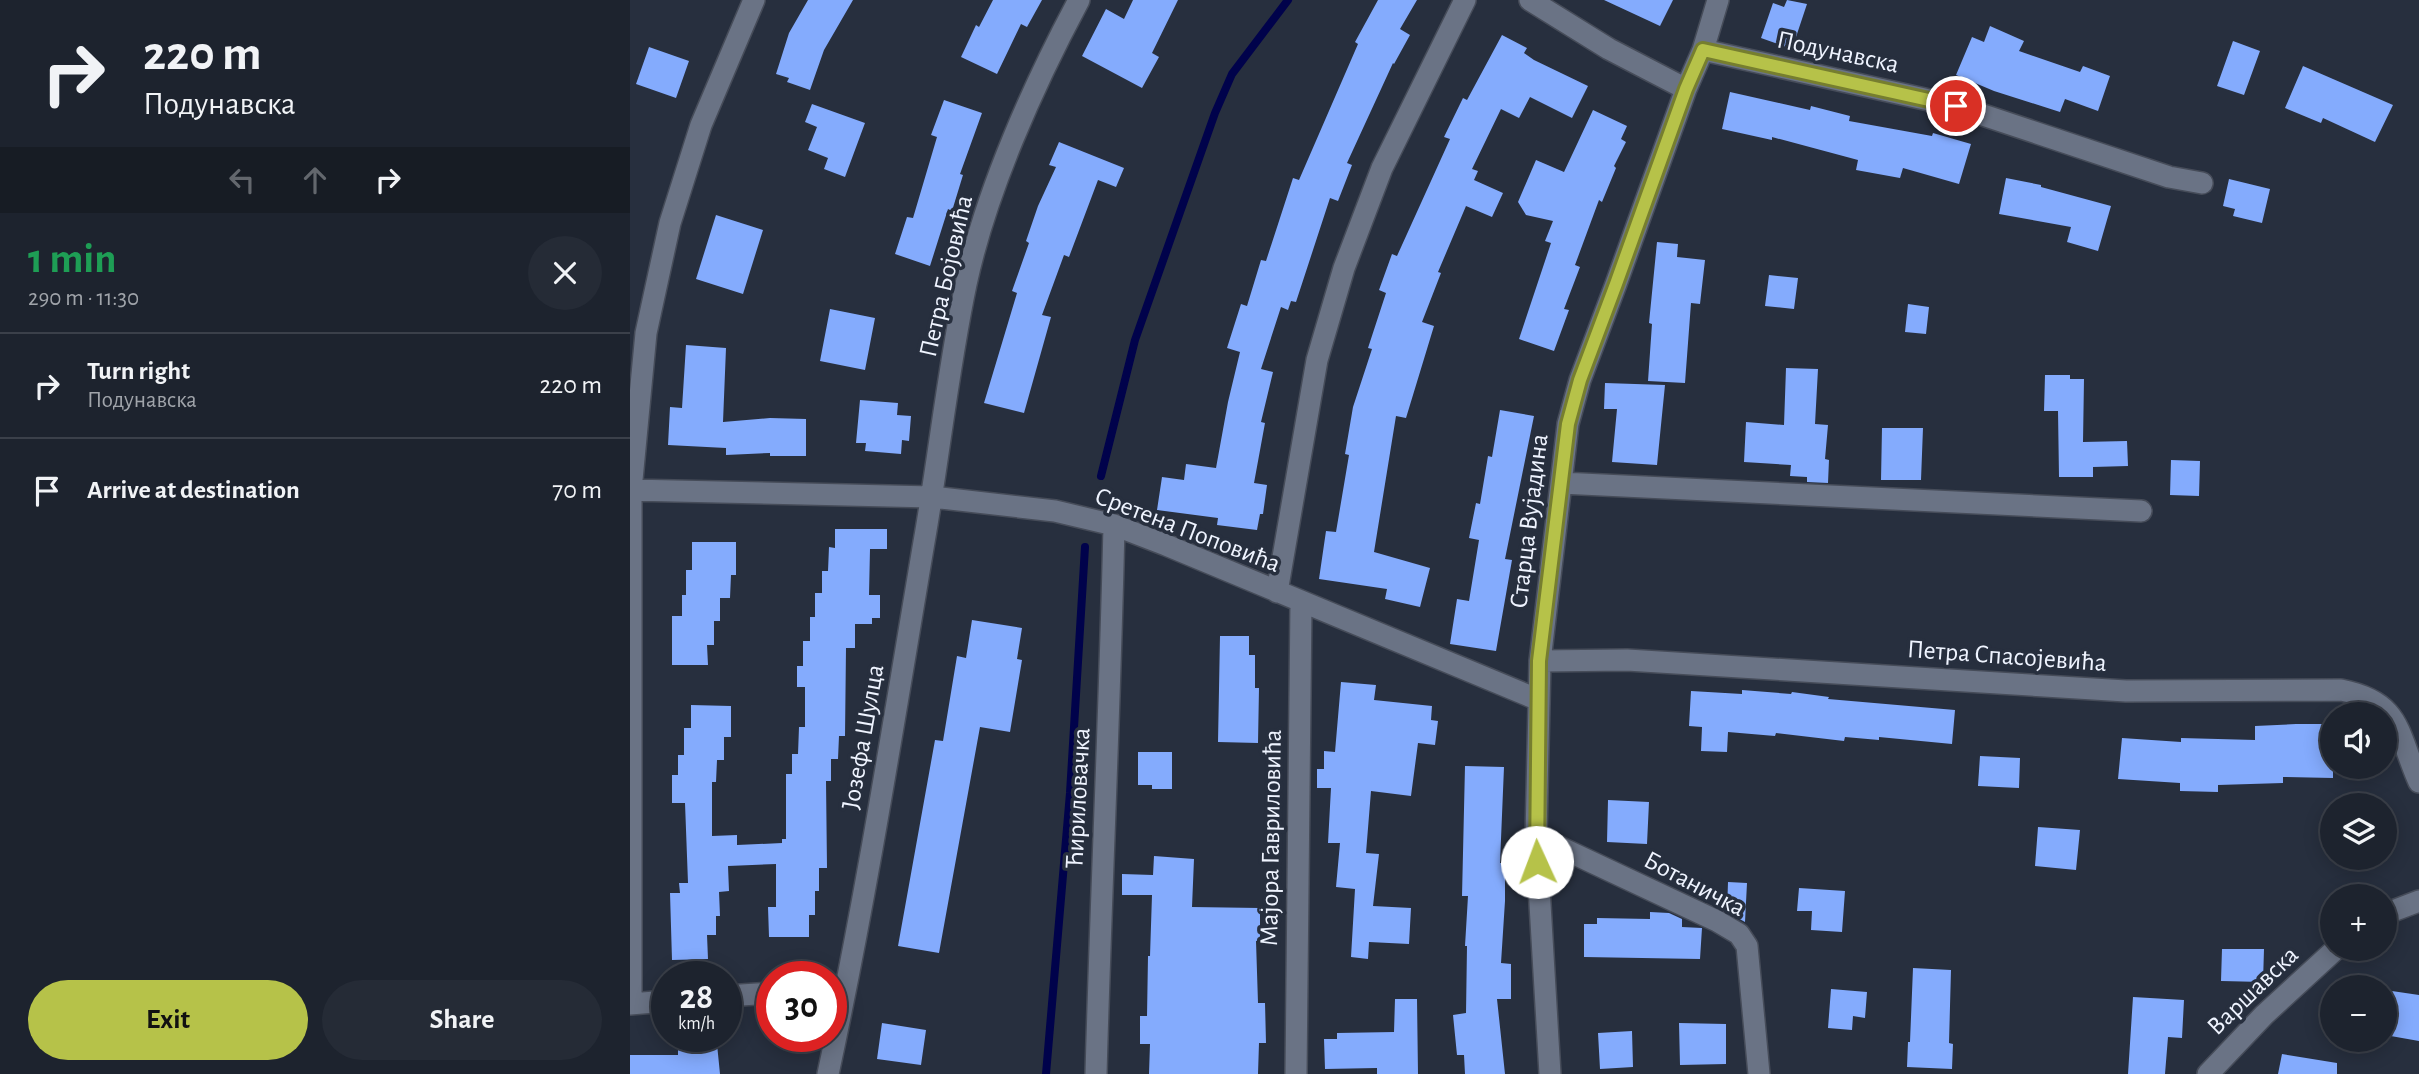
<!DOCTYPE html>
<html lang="en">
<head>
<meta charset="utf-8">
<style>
	:root { --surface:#1d232e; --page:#252b36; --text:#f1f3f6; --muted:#a0a4aa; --line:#3b404a; --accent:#b6c249 }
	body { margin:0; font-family:"Alegreya Sans",sans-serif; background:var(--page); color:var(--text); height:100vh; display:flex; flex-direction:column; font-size:26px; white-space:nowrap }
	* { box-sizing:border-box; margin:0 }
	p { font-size:23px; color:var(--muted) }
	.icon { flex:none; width:38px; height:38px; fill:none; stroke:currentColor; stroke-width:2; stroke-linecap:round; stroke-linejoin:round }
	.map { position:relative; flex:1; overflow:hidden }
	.drawer { display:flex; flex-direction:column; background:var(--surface); width:630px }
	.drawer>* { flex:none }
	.banner { background:#1d232e; color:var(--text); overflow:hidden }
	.buttons { position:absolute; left:1690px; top:702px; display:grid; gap:14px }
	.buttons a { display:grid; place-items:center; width:77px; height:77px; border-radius:50%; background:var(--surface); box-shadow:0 4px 18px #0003,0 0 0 2px var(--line); font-size:35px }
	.speed { position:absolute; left:21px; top:961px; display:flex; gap:14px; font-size:35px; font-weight:700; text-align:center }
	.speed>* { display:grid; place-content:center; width:91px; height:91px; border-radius:50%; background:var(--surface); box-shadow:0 4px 18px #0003,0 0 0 2px var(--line); line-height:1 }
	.speed small { font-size:18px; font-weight:400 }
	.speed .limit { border:10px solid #d22; background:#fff; color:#111 }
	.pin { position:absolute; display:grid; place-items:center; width:60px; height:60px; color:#fff; margin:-30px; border:4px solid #fff; border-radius:50%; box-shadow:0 2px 7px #0007 }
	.me { position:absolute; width:77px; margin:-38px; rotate:358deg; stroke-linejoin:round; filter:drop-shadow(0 0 5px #0008) }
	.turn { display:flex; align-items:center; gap:24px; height:147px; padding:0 28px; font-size:32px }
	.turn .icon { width:91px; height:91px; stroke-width:2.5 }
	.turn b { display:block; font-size:49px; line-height:60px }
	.lanes { display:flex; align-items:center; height:66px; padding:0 28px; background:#0003; justify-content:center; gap:35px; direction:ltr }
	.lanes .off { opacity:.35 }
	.round { display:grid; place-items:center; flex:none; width:74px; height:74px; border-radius:37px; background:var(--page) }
	.headline { display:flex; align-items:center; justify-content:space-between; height:119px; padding:0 28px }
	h1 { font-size:42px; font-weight:700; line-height:52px; color:#1e9e55 }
	.button { display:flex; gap:14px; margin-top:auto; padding:14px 28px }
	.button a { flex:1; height:80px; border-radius:42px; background:var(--accent); color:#111; font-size:28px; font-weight:700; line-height:80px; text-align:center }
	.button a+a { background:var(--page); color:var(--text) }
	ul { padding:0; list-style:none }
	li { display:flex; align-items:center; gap:21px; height:105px; padding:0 28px; border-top:2px solid var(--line) }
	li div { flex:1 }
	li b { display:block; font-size:26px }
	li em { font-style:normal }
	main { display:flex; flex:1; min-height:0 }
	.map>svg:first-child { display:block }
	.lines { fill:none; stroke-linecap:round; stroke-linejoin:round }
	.stream { stroke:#00024b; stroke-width:8 }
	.building { fill:#84abfd }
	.minor-casing { stroke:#464c59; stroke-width:24 }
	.minor { stroke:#6a7385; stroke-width:21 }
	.route-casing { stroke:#767e2f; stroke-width:18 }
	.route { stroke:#b6c249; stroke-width:12 }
	.labels { text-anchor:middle; stroke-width:7; stroke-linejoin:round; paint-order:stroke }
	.street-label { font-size:26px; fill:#eff4ff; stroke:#272f3e }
</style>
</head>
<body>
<main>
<section class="drawer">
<div class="banner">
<div class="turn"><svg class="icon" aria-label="right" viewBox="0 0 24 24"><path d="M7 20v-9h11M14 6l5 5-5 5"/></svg><div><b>220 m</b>Подунавска</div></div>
<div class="lanes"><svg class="icon off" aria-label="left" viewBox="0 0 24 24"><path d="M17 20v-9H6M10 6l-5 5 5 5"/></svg><svg class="icon off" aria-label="ahead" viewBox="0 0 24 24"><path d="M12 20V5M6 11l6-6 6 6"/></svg><svg class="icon" aria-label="right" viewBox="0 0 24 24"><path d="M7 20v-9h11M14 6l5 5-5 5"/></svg></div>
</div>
<div class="headline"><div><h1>1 min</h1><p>290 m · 11:30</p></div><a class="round"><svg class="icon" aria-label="close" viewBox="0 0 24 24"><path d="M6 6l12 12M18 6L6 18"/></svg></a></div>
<ul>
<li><svg class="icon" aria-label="right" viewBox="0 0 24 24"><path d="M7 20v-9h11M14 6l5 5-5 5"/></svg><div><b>Turn right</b><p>Подунавска</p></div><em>220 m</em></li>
<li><svg class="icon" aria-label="arrive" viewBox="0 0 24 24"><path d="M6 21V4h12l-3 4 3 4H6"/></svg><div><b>Arrive at destination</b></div><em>70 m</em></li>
</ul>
<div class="button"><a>Exit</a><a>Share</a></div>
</section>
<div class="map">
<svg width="1789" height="1074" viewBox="0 0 1789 1074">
	<rect width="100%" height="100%" fill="#272f3e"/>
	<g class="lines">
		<path class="stream" d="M471,476L505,340L585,113L602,74L658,0
			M416,1074L440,793L455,547"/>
	</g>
	<path class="building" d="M178,0H223L194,50L180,90L157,82L159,78L146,74L159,33Z
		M363,0H412L397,27L391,24L367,74L331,57L346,25L349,27Z
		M503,0H548L522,53L529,57L512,88L452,56L476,9L494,19Z
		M748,0H787L770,29L780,35L764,64L763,63L717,163L722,165L708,201L700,198L666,302L661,301L658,310L651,307L631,369L643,372L631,422L635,423L624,483L637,485L633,514H630L627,530L587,525L588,518L527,510L532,477L554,480L556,464L586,468L598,402L610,352L597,348L611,304L617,306L631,260L636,261L663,178L669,180L728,44L725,42Z
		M974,0H1043L1030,26Z
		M1157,0L1177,4L1162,49L1131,38L1143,3L1154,7Z
		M1360,26L1394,41L1389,51L1450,72L1453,66L1480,76L1468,111L1435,99L1430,112L1364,91L1326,75L1342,37L1354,42Z
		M872,35L897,48L894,53L904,60L958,86L942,118L900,97L889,118L871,109L842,169L848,171L844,180L873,193L862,217L836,206L808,272L811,273L792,322L804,326L776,418L766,416L744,552L800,568L790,607L755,599L757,589L689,579L696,531L706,532L719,455L715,454L723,407L742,349L738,348L756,293L749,290L762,254L767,256L820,139L814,137L833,98L837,100Z
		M1603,41L1630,51L1614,95L1587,86Z
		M19,47L59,61L46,98L6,84Z
		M1673,66L1763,105L1745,142L1693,118L1691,123L1655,108Z
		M1100,92L1180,110L1181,106L1220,116L1219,121L1302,136L1303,133L1341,144L1329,184L1273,168L1270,178L1226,170L1228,160L1142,137V140L1092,129Z
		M314,100L352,113L330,174L333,175L322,211L318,209L300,266L265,254L277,217L283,218L307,137L301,135Z
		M182,104L235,123L215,177L194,169L198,158L178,150L187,127L175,122Z
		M963,110L997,126L991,139L996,142L984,166L986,168L972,202L969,200L945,265L950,267L934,309L939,310L924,351L889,339L921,243L915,241L923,221L896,215L888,202L906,160L934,172Z
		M429,142L494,168L486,187L468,180L439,257L434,255L412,315L421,317L394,413L354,403L387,293L382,291L399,243L396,241L408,206L426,167L419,165Z
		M1376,178L1411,185V187L1481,206L1468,251L1437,242L1441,227L1369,214Z
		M1599,179L1640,189L1632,223L1603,216L1605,209L1593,206Z
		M86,215L133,230L113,294L66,279Z
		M1027,242L1048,244L1047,257L1075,260L1070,304L1061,303L1055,383L1018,381L1022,324L1019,323Z
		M1139,275L1168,278L1164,309L1135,306Z
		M1278,304L1299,307L1296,334L1275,332Z
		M200,309L245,318L235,370L190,361Z
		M56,345L96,348L93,422L140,418L176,419V456H140V453L96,455V448L38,445L40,407L52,408Z
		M1156,368L1188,369L1185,424L1198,425L1195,459L1199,460L1198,483L1177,482V477L1160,476L1161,465L1114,462L1116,422L1154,425Z
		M1415,375H1440V379H1454L1453,442L1497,441L1498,466L1463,467V477H1429L1428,411H1414Z
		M975,383L1035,385L1027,465L982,462L987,409H974Z
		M230,400L268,403L267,415L281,416L279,441L272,440L271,454L235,451L236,443H226Z
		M870,410L904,416L875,559L882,560L866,651L820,644L827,599L839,601L849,540L839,538L846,503L850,504L858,456L862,457Z
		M1252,428H1293L1291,480H1251Z
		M1541,460L1570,461L1569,496L1540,495Z
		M205,529H257V549H240L239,595H250V618H242V624H225V648H216L215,736H209L208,759H201V781H196L197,868H189V891H185V915H179V937H139L138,907H146V864L98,866L99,891L89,892L90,916H86V935H77L78,959L42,960L40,893H50L49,883H58L55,803H42V775H48V755H54V728H61V705L101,706V737H94V760H87L86,782H82V836L107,835V845L152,843V839H156V774H162V754H168L169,727H175V687H167V666H173V641H180V617H185V593H192V571H198L199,547L205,548Z
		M62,542H106V575H101L100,598H90V621H84V645H77L78,665H42V616H52V595H56V570H62Z
		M342,620L392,628L387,659L392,660L380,732L350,727L309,953L268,946L305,740L313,741L327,656L336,658Z
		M590,636H619V655H625V688H629L628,743L588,742Z
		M711,682L746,685L744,700L802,706L801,720L808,721L805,745L788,743L781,796L741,791L736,853L749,854L743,906L781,908L779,944L739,942L738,959L721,957L725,889L706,887L710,843H698L701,788H687V769H694V751L705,752Z
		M1112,690L1161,694L1162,692L1199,697L1198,699L1325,710L1322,744L1249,737V740L1215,737L1214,741L1146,733L1145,736L1098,732L1097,752L1071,751L1072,727L1059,726L1061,691L1112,694Z
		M1666,724H1703V778L1653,777V783L1588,785V792L1550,791V783L1488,779L1492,738L1551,742V738L1625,740V726Z
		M508,752H542V789H522V785H508Z
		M1350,756L1390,758L1389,788L1348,786Z
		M835,766L874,767L870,863H875V901L871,963L881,964V999H867L875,1074H835L834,1055H827L823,1015L836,1013L837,946H835L838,896H832Z
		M978,800L1019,802L1017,844L977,842Z
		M1408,827L1450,830L1446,870L1405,866Z
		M524,856L564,859L562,907L630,908V941H626L628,1003H635L636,1043H629L628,1074H519L520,1044H510V1016H517L518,956H520L522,895H492V874L523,875Z
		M1098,882L1117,883L1115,922L1097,912Z
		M1169,888L1215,891L1212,932L1181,930L1182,911H1167Z
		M1020,912L1039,913L1052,919V927L1072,928L1070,959L954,957V924H967V918L1020,919Z
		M1592,949H1634L1633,982L1591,981Z
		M1283,968L1321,970L1319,1043L1323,1044L1322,1069L1277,1067L1278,1042H1280Z
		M1201,989L1237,992L1235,1018L1223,1016L1222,1030L1198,1028Z
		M1755,990L1789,995V1041L1755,1035Z
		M1503,997L1554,1000L1552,1038L1538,1037L1535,1074H1498Z
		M765,999H787L788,1074H747V1068L695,1069L694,1039H707V1033L764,1032Z
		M252,1023L296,1030L291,1065L247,1059Z
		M1049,1023L1096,1024V1064L1050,1065Z
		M1002,1031L1003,1067L970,1069L968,1033Z
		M87,1044L90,1074H0V1055H48V1048Z
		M1652,1054L1707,1063V1074H1648Z"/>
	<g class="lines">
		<g class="minor-casing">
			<path id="minor" d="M900,0L979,49L1056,89
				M1073,50L1326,106L1539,177L1572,183
				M931,483L1511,511
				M0,490L302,497L425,511L484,525L536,545L909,700
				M647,592L687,360L714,268L752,168L835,0
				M910,661L997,660L1496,691L1711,690C1772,702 1767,733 1789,782
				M906,836L1087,921L1109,934L1117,946L1129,1074
				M1755,914L1789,901
				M96,996L142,993
				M0,1004L37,1001
				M1,1004V490L16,333L40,223L71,125L124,0
				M198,1074C236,898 264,720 294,542C309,457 318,369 336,284C356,191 404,84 449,0
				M466,1074C471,891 480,708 484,525
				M666,1074L671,602
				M920,1074L906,836L910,661L938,424L950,380L986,284L1056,89L1073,50L1088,0
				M1578,1074L1634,1015L1707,948"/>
		</g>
		<use href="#minor" class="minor"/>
	</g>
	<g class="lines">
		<g class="route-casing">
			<path id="route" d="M907,862L909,661L938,424L950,380L986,284L1056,89L1073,50L1326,106"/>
		</g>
		<use href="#route" class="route"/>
	</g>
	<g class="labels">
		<g class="street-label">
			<text transform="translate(1208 51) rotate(12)" y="9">Подунавска</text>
			<text transform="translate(315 276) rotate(-77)" y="9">Петра Бојовића</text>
			<text transform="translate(898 521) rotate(-83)" y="9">Старца Вујадина</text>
			<text transform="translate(558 529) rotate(21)" y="9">Сретена Поповића</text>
			<text transform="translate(1377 655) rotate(4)" y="9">Петра Спасојевића</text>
			<text transform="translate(232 737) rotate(-80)" y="9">Јозефа Шулца</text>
			<text transform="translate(447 798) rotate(-87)" y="9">Ћириловачка</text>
			<text transform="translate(640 838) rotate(-89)" y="9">Мајора Гавриловића</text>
			<text transform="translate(1065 883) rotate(28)" y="9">Ботаничка</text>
			<text transform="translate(1622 990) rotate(-44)" y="9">Варшавска</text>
		</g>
	</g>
</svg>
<div class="buttons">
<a><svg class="icon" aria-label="sound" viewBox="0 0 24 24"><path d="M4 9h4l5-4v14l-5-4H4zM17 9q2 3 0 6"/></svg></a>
<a><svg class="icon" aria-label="layers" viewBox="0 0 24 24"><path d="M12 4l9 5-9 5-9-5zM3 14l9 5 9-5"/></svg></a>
<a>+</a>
<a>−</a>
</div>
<div class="speed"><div>28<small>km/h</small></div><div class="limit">30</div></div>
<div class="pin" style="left:1326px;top:106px;background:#d93025"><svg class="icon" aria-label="arrive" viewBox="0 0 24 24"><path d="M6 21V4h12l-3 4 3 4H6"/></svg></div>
<svg class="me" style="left:907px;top:862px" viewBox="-20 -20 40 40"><circle r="19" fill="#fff"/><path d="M0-13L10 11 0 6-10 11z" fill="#b6c249"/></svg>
</div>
</main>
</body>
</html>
